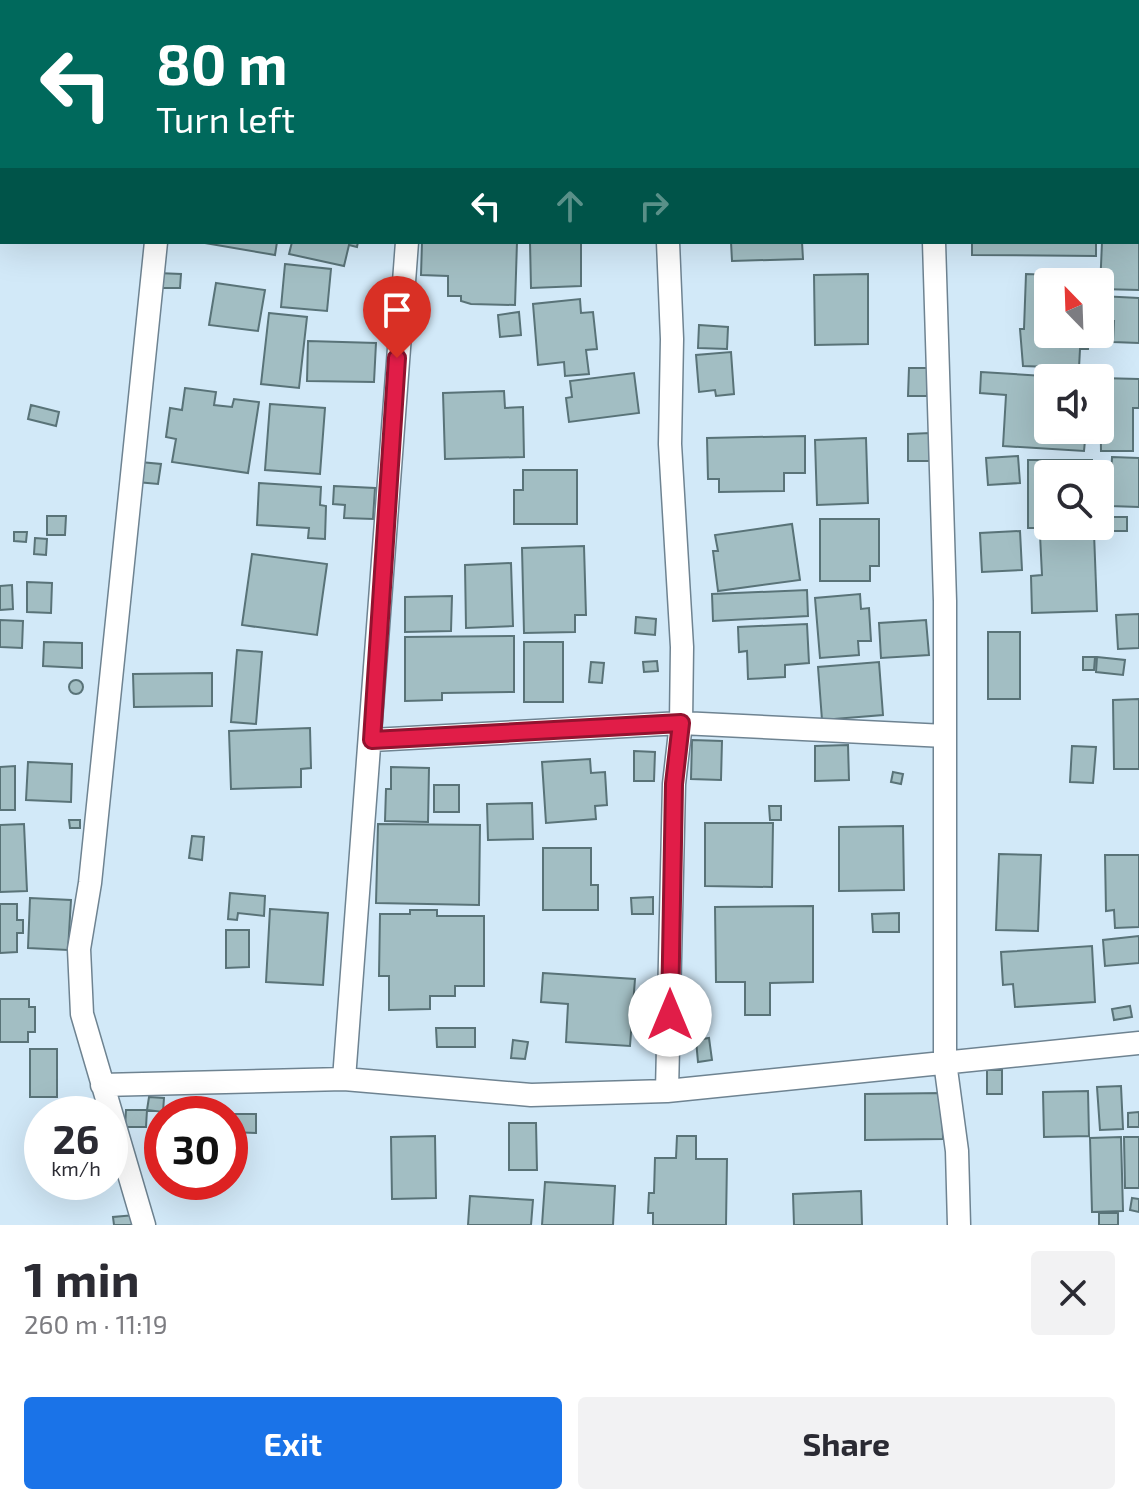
<!DOCTYPE html>
<html lang="en">
<head>
<meta charset="utf-8">
<style>
	:root { --surface:#fff; --page:#f2f2f3; --text:#2b2b33; --muted:#7c7c81; --accent:#1a73e8 }
	body { margin:0; font-family:"Exo 2",sans-serif; background:var(--page); color:var(--text); height:100vh; display:flex; flex-direction:column; font-size:30px; white-space:nowrap }
	* { box-sizing:border-box; margin:0 }
	p { font-size:26px; color:var(--muted) }
	.icon { flex:none; width:44px; height:44px; fill:none; stroke:currentColor; stroke-width:2; stroke-linecap:round; stroke-linejoin:round }
	.map { position:relative; height:1225px; overflow:hidden }
	.panel { display:flex; flex-direction:column; background:var(--surface); flex:1 }
	.panel>* { flex:none }
	.hud { position:absolute; left:0px; top:0px; width:1140px; height:244px; box-shadow:0 8px 32px #0002; background:#00695c; color:#fff; overflow:hidden }
	.needle { width:52px; rotate:337deg }
	.controls { position:absolute; left:1034px; top:268px; display:grid; gap:16px }
	.controls a { display:grid; place-items:center; width:80px; height:80px; border-radius:8px; background:var(--surface); box-shadow:0 8px 32px #0002; font-size:40px }
	.speed { position:absolute; left:24px; top:1096px; display:flex; gap:16px; font-size:40px; font-weight:700; text-align:center }
	.speed>* { display:grid; place-content:center; width:104px; height:104px; border-radius:50%; background:var(--surface); box-shadow:0 8px 32px #0002; line-height:1 }
	.speed small { font-size:20px; font-weight:400 }
	.speed .limit { border:12px solid #d22; background:#fff; color:#111 }
	.pin { position:absolute; display:grid; place-items:center; width:68px; height:68px; color:#fff; margin:-82px -34px; border-radius:50% 50% 50% 0; rotate:-45deg; box-shadow:0 0 8px #0007 }
	.pin .icon { rotate:45deg }
	.me { position:absolute; width:88px; margin:-44px; rotate:0deg; stroke-linejoin:round; filter:drop-shadow(0 0 6px #0008) }
	.turn { display:flex; align-items:center; gap:28px; height:168px; padding:0 24px; font-size:36px }
	.turn .icon { width:104px; height:104px; stroke-width:2.5 }
	.turn b { display:block; font-size:56px; line-height:68px }
	.lanes { display:flex; align-items:center; height:76px; padding:0 24px; background:#0003; justify-content:center; gap:40px; direction:ltr }
	.lanes .off { opacity:.35 }
	.round { display:grid; place-items:center; flex:none; width:84px; height:84px; border-radius:8px; background:var(--page) }
	.headline { display:flex; align-items:center; justify-content:space-between; height:136px; padding:0 24px }
	h1 { font-size:48px; font-weight:700; line-height:60px }
	.button { display:flex; gap:16px; margin-top:auto; padding:16px 24px }
	.button a { flex:1; height:92px; border-radius:8px; background:var(--accent); color:#fff; font-size:32px; font-weight:700; line-height:92px; text-align:center }
	.button a+a { background:var(--page); color:var(--text) }
	.map>svg:first-child { display:block }
	.building { fill:#a2bec3; stroke:#597378; stroke-width:2 }
	.lines { fill:none; stroke-linecap:round; stroke-linejoin:round }
	.minor-casing { stroke:#6e8391; stroke-width:25 }
	.minor { stroke:#fff; stroke-width:22 }
	.route-casing { stroke:#92132f; stroke-width:20 }
	.route { stroke:#e11d48; stroke-width:14 }
</style>
</head>
<body>
<div class="map">
<svg width="1139" height="1225" viewBox="0 0 1139 1225">
	<rect width="100%" height="100%" fill="#d2e9f8"/>
	<path class="building" d="M84,0H171L170,2Z
		M315,0H379L315,2Z
		M837,0H869V2H837Z
		M1015,0H1080L1005,2Z
		M1094,0H1139V10L1138,2Z
		M1138,85H1139V166H1138Z
		M1139,221V290L1100,289L1102,242H1138Z
		M199,242H277L275,255Z
		M292,242H358L357,247L349,245L344,266L289,254Z
		M422,242H517L515,305L471,304L461,301V296H448V276L421,275Z
		M530,242H581V286L531,288Z
		M731,242H802L803,259L732,261Z
		M972,242H1096V256L972,255Z
		M285,264L331,269L327,311L281,307Z
		M157,273L181,274L180,288H156Z
		M868,274V344L815,345L814,275Z
		M1026,274L1081,276L1080,282H1048V334H1089L1088,349H1080L1079,368L1023,366L1020,329H1024Z
		M216,283L265,290L258,331L209,325Z
		M1100,296L1139,298V343L1113,342L1114,321H1100Z
		M580,299L581,313L593,312L597,349L586,350L589,374L565,376L564,362L538,365L533,304Z
		M519,312L521,335L500,337L498,315Z
		M269,313L307,317L299,388L261,384Z
		M699,325L728,327L727,349L698,348Z
		M308,341L376,343L374,382L307,381Z
		M731,352L734,394L716,396L715,390L699,392L696,355Z
		M909,368H927V396H908Z
		M981,372L1076,378H1048V430H1086L1084,451L1003,446L1006,395L980,393Z
		M634,373L639,413L569,422L566,398L572,397L570,381Z
		M1100,378L1139,379V408H1133V451H1101Z
		M185,388L216,392L214,405L232,407L234,399L259,402L248,473L172,462L176,439L166,437L170,408L182,410Z
		M504,391L505,408L523,407L524,457L445,459L443,393Z
		M270,404L325,408L320,474L265,470Z
		M31,405L59,412L56,426L28,419Z
		M930,433L931,461H908V434Z
		M805,436V473H784V491L719,492V479H708L707,438Z
		M866,438L868,503L817,505L815,440Z
		M1018,456L1020,483L988,485L986,458Z
		M1112,457L1139,458V507L1110,506Z
		M1028,460H1092V474H1048V526L1091,528H1028Z
		M140,462L161,464L158,484L137,482Z
		M523,470H577V524H514V490H523Z
		M259,483L321,487L320,505L326,506L325,539L308,538L309,528L257,525Z
		M334,486L375,488L373,519L344,518L345,505L333,504Z
		M47,516H66L65,535H47Z
		M1112,517H1127V531H1112Z
		M820,519H879V566H870V581H820Z
		M792,524L800,580L718,591L713,551H718L715,535Z
		M1020,531L1022,570L982,572L980,533Z
		M14,532H27L26,542L14,541Z
		M1094,533L1097,611L1032,613L1031,576L1042,575L1040,535Z
		M35,538L47,539L46,555L34,554Z
		M584,546L586,615H575V632L524,633L522,548Z
		M252,554L327,564L317,635L242,625Z
		M511,563L513,626L466,628L465,565Z
		M27,582L52,583L51,613L27,612Z
		M12,585L13,609L0,610V586Z
		M807,590L808,616L713,621L712,594Z
		M860,594L861,609L869,608L871,641H858L859,655L820,658L815,598Z
		M452,596L451,631L405,632V597Z
		M1139,614V648L1118,649L1116,615Z
		M636,617L656,619L655,635L635,633Z
		M0,620L23,621L22,648L0,647Z
		M926,620L929,655L881,658L879,623Z
		M807,624L809,663L785,665V677L748,679L747,651L739,652L738,627Z
		M988,632H1020V699H988Z
		M514,636V692L442,693V700L405,701V637Z
		M44,642L82,643V668L43,666Z
		M524,642H563V702H524Z
		M237,650L262,652L256,724L231,722Z
		M1083,657H1095L1094,670H1083Z
		M1097,657L1125,660L1123,675L1096,672Z
		M657,661L658,671L644,672L643,662Z
		M591,662L604,663L602,683L589,682Z
		M879,662L883,715L822,720L818,667Z
		M212,673V706L134,707L133,674Z
		M69 687a7 7 0 1 1 14 0a7 7 0 1 1-14 0Z
		M1139,699V769H1114L1113,700Z
		M310,728L311,768L301,769V787L231,789L229,731Z
		M692,740L722,741L721,780L691,779Z
		M848,745L849,780L815,781V746Z
		M1072,746L1096,747L1093,783L1070,782Z
		M634,751L655,752L654,781H634Z
		M590,759L591,773L605,772L607,805L595,806L596,819L546,823L542,762Z
		M28,762L72,764L71,802L26,800Z
		M15,766V810H0V767Z
		M391,767L429,768L428,822L385,821L386,789H391Z
		M893,772L903,774L901,784L891,782Z
		M434,785H459V812H434Z
		M532,803L533,839L488,840L487,804Z
		M769,806H781V820H770Z
		M69,820H80V828H70Z
		M705,823H773L772,887L705,886Z
		M24,824L27,891L0,892V825Z
		M378,824L480,825L479,905L376,903Z
		M903,826L904,890L839,891V827Z
		M192,836L204,837L202,860L189,858Z
		M543,848H591V885H598V910H543Z
		M999,854L1041,855L1038,931L996,930Z
		M1105,855H1139V927L1115,928L1114,910L1106,911Z
		M230,893L265,896L264,916L238,913L237,920L228,919Z
		M653,897V914H632L631,898Z
		M30,898L71,900L68,950L28,948Z
		M0,904H17V920H23V933H17V952L0,953Z
		M813,906V982L770,983V1015H745V982H716L715,907Z
		M270,909L328,913L323,985L266,982Z
		M410,910H437V916H484V986H455V996H430V1009L389,1010V976H379L380,914H410Z
		M899,913V932H873L872,914Z
		M226,930H249V967L226,968Z
		M1139,936V963L1105,966L1103,940Z
		M1092,946L1095,1002L1015,1007L1013,984L1003,985L1001,952Z
		M543,973L635,979L630,1046L566,1042L568,1004L541,1002Z
		M0,999H29V1007H35V1032H28V1042H0Z
		M1130,1006L1132,1017L1114,1020L1112,1009Z
		M436,1028H475V1047H437Z
		M709,1038L712,1060L698,1062L696,1040Z
		M513,1040L528,1042L525,1059L511,1058Z
		M30,1049H57V1097H30Z
		M987,1070H1002V1094H987Z
		M1121,1086L1123,1129L1100,1130L1097,1087Z
		M1088,1091L1089,1136L1044,1137L1043,1092Z
		M942,1093L943,1139L865,1140V1094Z
		M149,1097L164,1098L163,1112L147,1110Z
		M126,1110H147L146,1127H125Z
		M1139,1112V1127H1128V1113Z
		M230,1114H256V1133L230,1132Z
		M509,1123H536L537,1170H509Z
		M435,1136L436,1198L392,1199L391,1137Z
		M677,1136H696V1159H727L726,1225H653V1213H648L649,1193H654L655,1158H676Z
		M1121,1137L1123,1211L1092,1212L1090,1138Z
		M1124,1137H1139V1188H1125Z
		M545,1182L615,1186L613,1225H542Z
		M861,1191L862,1225H794L793,1194Z
		M470,1196L533,1200L531,1225H468Z
		M1132,1198L1139,1199V1212L1130,1210Z
		M1099,1213H1118V1225H1099Z
		M135,1215L136,1225H114L113,1217Z"/>
	<g class="lines">
		<g class="minor-casing">
			<path id="minor" d="M658,0V2
				M176,2V0
				M428,2L429,0
				M944,2V0
				M934,242L945,601V1062L957,1151L959,1225
				M372,740L681,723L945,736
				M344,1079L407,242
				M102,1085L344,1079L531,1095L667,1091L1139,1043
				M667,1091L674,784L681,723L682,647L670,444L672,339L668,242
				M144,1225L82,1014L79,949L90,883L156,242"/>
		</g>
		<use href="#minor" class="minor"/>
	</g>
	<g class="lines">
		<g class="route-casing">
			<path id="route" d="M397,358L372,740L681,723L674,784L670,1015"/>
		</g>
		<use href="#route" class="route"/>
	</g>
</svg>
<div class="controls">
<a><svg class="needle" viewBox="-14 -14 28 28"><path d="M0-13l5 13h-10z" fill="#e53935"/><path d="M0 13l5-13h-10z" fill="#7c7c81"/></svg></a>
<a><svg class="icon" aria-label="sound" viewBox="0 0 24 24"><path d="M4 9h4l5-4v14l-5-4H4zM17 9q2 3 0 6"/></svg></a>
<a><svg class="icon" aria-label="search" viewBox="0 0 24 24"><circle cx="10" cy="10" r="6"/><path d="M15 15l6 6"/></svg></a>
</div>
<div class="speed"><div>26<small>km/h</small></div><div class="limit">30</div></div>
<div class="pin" style="left:397px;top:358px;background:#d93025"><svg class="icon" aria-label="arrive" viewBox="0 0 24 24"><path d="M6 21V4h12l-3 4 3 4H6"/></svg></div>
<svg class="me" style="left:670px;top:1015px" viewBox="-20 -20 40 40"><circle r="19" fill="#fff"/><path d="M0-13L10 11 0 6-10 11z" fill="#e11d48"/></svg>
<div class="hud">
<div class="turn"><svg class="icon" aria-label="left" viewBox="0 0 24 24"><path d="M17 20v-9H6M10 6l-5 5 5 5"/></svg><div><b>80 m</b>Turn left</div></div>
<div class="lanes"><svg class="icon" aria-label="left" viewBox="0 0 24 24"><path d="M17 20v-9H6M10 6l-5 5 5 5"/></svg><svg class="icon off" aria-label="ahead" viewBox="0 0 24 24"><path d="M12 20V5M6 11l6-6 6 6"/></svg><svg class="icon off" aria-label="right" viewBox="0 0 24 24"><path d="M7 20v-9h11M14 6l5 5-5 5"/></svg></div>
</div>
</div>
<section class="panel">
<div class="headline"><div><h1>1 min</h1><p>260 m · 11:19</p></div><a class="round"><svg class="icon" aria-label="close" viewBox="0 0 24 24"><path d="M6 6l12 12M18 6L6 18"/></svg></a></div>
<div class="button"><a>Exit</a><a>Share</a></div>
</section>
</body>
</html>
